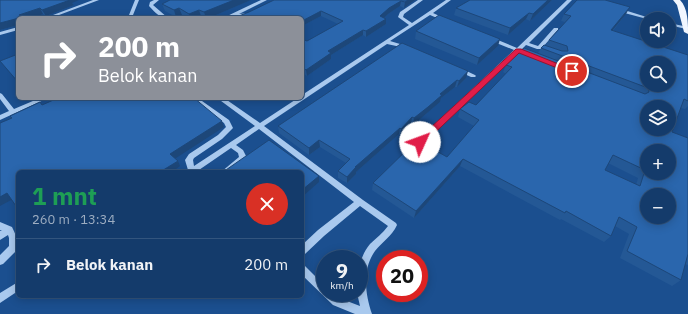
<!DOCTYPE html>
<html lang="id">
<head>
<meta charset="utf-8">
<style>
	:root { --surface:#143b6b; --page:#214673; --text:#f1f3f6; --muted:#9dadc1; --line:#33557e }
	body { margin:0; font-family:"IBM Plex Sans",sans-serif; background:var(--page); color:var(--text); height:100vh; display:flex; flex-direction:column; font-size:15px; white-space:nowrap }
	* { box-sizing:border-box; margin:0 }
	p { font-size:13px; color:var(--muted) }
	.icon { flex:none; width:22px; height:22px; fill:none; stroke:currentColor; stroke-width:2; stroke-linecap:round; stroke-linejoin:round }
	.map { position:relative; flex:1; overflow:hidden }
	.side { position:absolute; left:16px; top:170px; width:288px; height:128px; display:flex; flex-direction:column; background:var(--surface); border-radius:6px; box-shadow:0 2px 10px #0003,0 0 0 1px var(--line) }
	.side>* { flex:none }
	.hud { position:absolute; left:16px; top:16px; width:288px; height:84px; border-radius:6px; box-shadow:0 2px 10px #0003,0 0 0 1px var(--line); background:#8c9099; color:#fff; overflow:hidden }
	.fabs { position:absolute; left:640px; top:12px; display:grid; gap:8px }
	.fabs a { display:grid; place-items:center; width:36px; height:36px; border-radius:50%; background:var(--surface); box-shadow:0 2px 10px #0003,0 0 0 1px var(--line); font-size:20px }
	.speed { position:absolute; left:316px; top:250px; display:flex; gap:8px; font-size:20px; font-weight:700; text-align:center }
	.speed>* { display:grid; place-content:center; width:52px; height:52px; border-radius:50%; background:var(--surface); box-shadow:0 2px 10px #0003,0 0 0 1px var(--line); line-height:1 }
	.speed small { font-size:10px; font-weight:400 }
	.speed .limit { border:6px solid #d22; background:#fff; color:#111 }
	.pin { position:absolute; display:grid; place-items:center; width:34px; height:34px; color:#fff; margin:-17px; border:2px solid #fff; border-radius:50%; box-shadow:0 1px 4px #0007 }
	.me { position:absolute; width:44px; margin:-22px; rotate:47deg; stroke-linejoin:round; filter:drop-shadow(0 0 3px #0008) }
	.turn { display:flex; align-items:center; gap:14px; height:84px; padding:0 16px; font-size:18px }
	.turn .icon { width:52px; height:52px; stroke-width:2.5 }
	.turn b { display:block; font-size:28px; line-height:34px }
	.round { display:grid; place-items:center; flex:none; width:42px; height:42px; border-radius:21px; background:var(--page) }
	.head { display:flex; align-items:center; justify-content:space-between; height:68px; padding:0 16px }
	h1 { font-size:24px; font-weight:700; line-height:30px; color:#1e9e55 }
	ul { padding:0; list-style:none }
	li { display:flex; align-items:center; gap:12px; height:52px; padding:0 16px; border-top:1px solid var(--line) }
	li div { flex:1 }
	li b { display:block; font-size:15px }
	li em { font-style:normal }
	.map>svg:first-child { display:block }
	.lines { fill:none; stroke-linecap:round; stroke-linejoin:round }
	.minor { fill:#a9c9ee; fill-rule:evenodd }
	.major { fill:#f0f6ff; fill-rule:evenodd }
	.wall { fill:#245895; fill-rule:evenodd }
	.shaded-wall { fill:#1d4779 }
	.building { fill:#2a66ad; stroke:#1d4779; fill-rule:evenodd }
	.route { fill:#e11d48; stroke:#92132f }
</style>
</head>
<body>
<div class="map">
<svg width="688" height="314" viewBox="0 0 688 314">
	<rect width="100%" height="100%" fill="#1b4f8f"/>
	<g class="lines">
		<path class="minor" d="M93,0H99L51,18H45Z
			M135,0H139L133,15L134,18H130L129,15Z
			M154,0H159L153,5L168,18C159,18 155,12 149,6L150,2Z
			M261,0H267L239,14L249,13H251V15L223,18Z
			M418,0H423L404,14L403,17L412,23L446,0H451L433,13L448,20L444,21L430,15L390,41L410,47V49L387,44L264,126L363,200L396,223L397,225C392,236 382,242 375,251C362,269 365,294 372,314H355L333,305L302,275V265L305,266L325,286V293H333L339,298L360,306L357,293H359C359,275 357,260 370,244C376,238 383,233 388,226L360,206L324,236L305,254L302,255V245L318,230L354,202L259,129L236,145L243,150L247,158L230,172H221L239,157L238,153L231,148L196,172H186L188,170L185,160L189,154L218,135L226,127L224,123L197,103L195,98H201L202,101L229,120L233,128L222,139L194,158L193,160L194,166L255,126L217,98H224L260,123L298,98H302V95L409,25L398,17L400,12Z
			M567,0H572L529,43L538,46L554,28H558V30L541,49H537L526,45L521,50L524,51V53L519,52L422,144H418L417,142L418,140L514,50L489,40V38H493L517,48Z
			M617,9H621L653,19H647L617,11Z
			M669,23L688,27V29H686L669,25Z
			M18,27V30L0,35V32Z
			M460,68L475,75L476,76L475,77H471L458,71V69Z
			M0,93L2,94L14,109L40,98H48L0,120V115L9,111L0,99Z
			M0,222L12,227C16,235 19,242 16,251L3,264L0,265V255L9,246V238L8,235L0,240V231L2,230H0Z
			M18,282V291L0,303V293Z"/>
		<path class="major" d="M673,0H680C688,8 688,23 688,34L684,32L677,5Z"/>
	</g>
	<path class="wall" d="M0,0L72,3L74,5L46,16L43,14L32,18H18V25L0,30Z
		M170,0H251L209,18H204L201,16L198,18H187L182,15L176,17L165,11L162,4Z
		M274,0H415L404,8L400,6L388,14L384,18L386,24L366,37L363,35L331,55V59L307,76L302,73V39L307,41L338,24L321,16L302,26V18L249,12Z
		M470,0H552L530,21L526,19L508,35L454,15L456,8Z
		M564,14H626L613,31L688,55V106L685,109L681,108L672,132L688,138V265L685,264L681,280L672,286L620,258L629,234L615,226L611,236L604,242L561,219L560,220L460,166L414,218L372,190L373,183L447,157L474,126L458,117L460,109L476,105L506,74L503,72L506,65L538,53L541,48L546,45L549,40L565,22L561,21ZM608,163L638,178L636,185L605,170Z
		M416,31L498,46L477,65L415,39Z
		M466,78L457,87H455L441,98L440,102L427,113L413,125L411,124L400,135L399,134L356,172V174L347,183L338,178V171L346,163L320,147L309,155L279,133L278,126Z"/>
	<path class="shaded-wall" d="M69,0H79L72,3L74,5L46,16L42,10Z
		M234,0H251L209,18H206L204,12Z
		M408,0H415L404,8L405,2Z
		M548,0H552L530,21L533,14Z
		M401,1L400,6L388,14L380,22V16L389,8Z
		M630,7L626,14L607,37L611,30Z
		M40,8L43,14L32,18H19V15Z
		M179,8L182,15L176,17L174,10Z
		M199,10L201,16L198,18H190L189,14Z
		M321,11V16L302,26V21Z
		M529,13L526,19L508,35L510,28Z
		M18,18V25L0,30V23Z
		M386,19V24L366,37V31Z
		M363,30V35L331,55V59L307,76L306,70L328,51Z
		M500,39L498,46L477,65L479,58Z
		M468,71L466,78L457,87L459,81Z
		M457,80L455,87L441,98L440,102L413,125L414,118L440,94Z
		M412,117L411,124L400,135L401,129Z
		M222,121L224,127L173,160L170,154Z
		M400,128L399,134L356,172V174L347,183V177L355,167Z
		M319,140L320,147L309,155V148Z
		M463,159L460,166L414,218L416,211Z
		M178,161L180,166L172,172H160Z
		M319,176V182L302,197V190Z
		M7,193L13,199L0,206V197Z"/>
	<path class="building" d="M0,0H70L42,10L40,8L19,15L23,17L0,23Z
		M170,0H234L204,12L199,10L189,14L179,8L174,10L162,4Z
		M274,0H408L405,2L401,1L389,8L380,16L386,19L366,31L363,30L328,51L331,53L306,70L302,67V39L307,41L343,21L321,11L302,21V18H234L249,12Z
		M470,0H548L533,14L529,13L510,28L456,8Z
		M577,0H605L630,7L611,30L688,55V101L684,99L672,132L688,138V254L681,280L627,251L637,227L619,217L611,236L566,211L565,213L463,159L416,211L373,183L417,140L447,157L479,120L460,109L469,102L476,105L512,67L506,65L524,48L645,94L649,92L648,88L541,48L544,45L562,51H568L567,46L549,40L571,16L564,14ZM647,63H669V85H647ZM647,107H669V129H647ZM647,151H669V173H647ZM613,155L645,170L640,186L605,170ZM647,195H669V217H647Z
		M439,15L500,39L479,58L416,31Z
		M402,43L468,71L459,81L457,80L440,94L442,95L428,107L414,118L412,117L401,129L400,128L355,167H356L347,177L338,171L350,159L319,140L309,148L278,126Z
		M18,54V82L0,61Z
		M58,98H69L70,100L73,98H194L222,121L170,154L178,161L160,172H18V209L7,193L0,197V123L12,118L10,116L40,102L42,105Z
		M269,140L319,176L302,190V172H223Z"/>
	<path class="route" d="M516,49H521L576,71L572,74L570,73L519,53L423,144H417L416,142L417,140Z"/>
</svg>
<div class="fabs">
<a><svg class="icon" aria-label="sound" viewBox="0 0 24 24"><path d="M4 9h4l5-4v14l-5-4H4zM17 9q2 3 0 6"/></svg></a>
<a><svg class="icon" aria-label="search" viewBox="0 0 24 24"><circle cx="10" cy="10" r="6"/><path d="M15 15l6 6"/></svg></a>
<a><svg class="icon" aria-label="layers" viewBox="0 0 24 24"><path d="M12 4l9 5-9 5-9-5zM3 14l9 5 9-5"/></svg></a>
<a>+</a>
<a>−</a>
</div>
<div class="speed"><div>9<small>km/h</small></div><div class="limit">20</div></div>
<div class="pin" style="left:572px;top:71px;background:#d93025"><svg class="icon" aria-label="arrive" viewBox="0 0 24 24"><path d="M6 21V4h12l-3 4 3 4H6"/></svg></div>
<svg class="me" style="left:420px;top:142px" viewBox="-20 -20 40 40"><circle r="19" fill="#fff"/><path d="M0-13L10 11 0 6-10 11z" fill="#e11d48"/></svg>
<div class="hud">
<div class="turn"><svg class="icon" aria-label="right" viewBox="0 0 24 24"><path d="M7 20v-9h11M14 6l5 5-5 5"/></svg><div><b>200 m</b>Belok kanan</div></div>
</div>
<section class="side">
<div class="head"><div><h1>1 mnt</h1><p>260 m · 13:34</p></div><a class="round" style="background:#d93025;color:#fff"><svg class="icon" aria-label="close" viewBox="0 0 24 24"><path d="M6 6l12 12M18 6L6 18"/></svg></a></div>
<ul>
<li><svg class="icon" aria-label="right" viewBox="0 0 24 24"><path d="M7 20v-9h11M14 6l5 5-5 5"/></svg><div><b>Belok kanan</b></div><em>200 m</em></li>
</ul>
</section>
</div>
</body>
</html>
